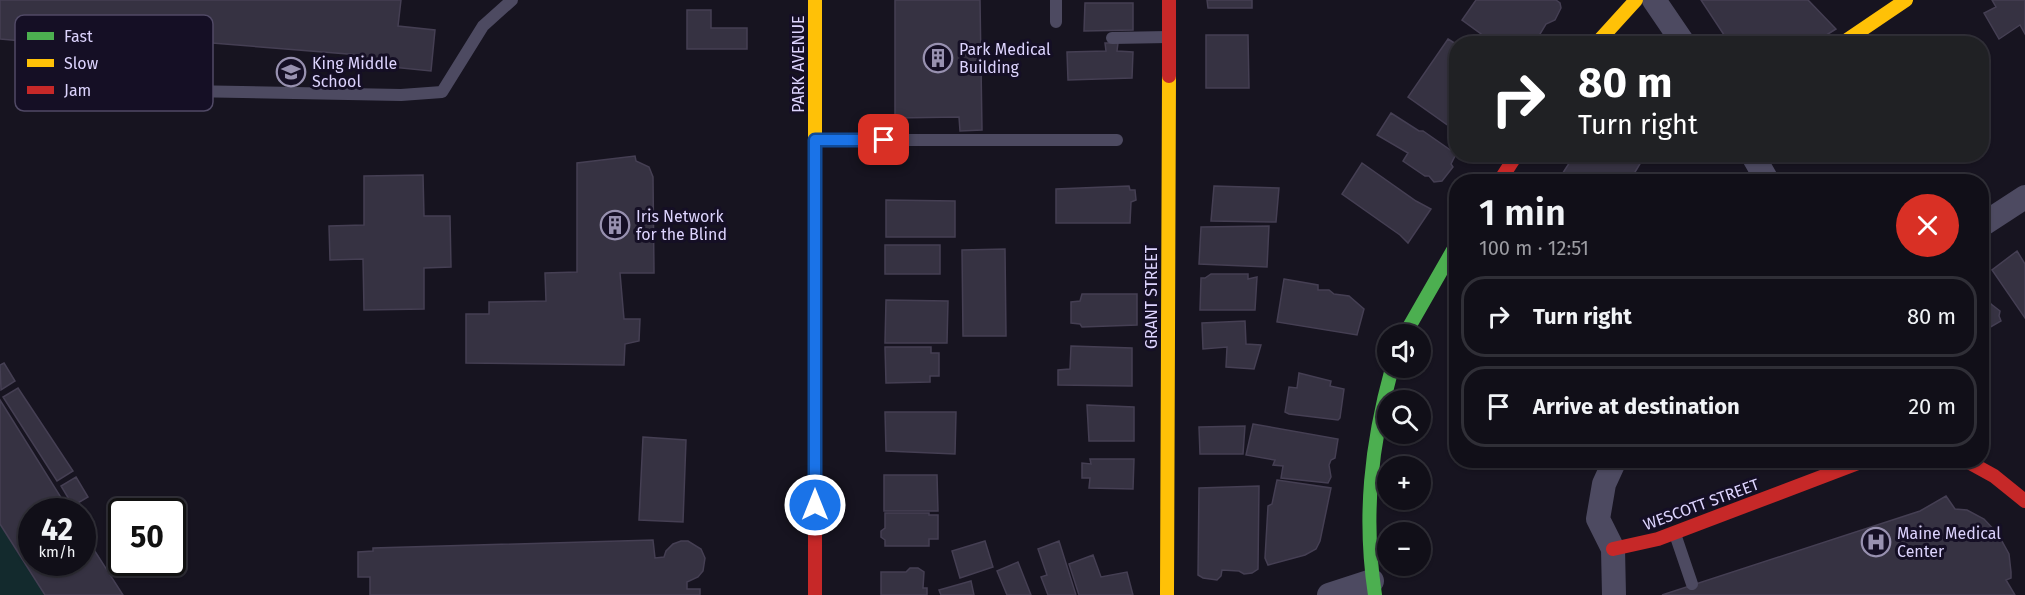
<!DOCTYPE html>
<html lang="en">
<head>
<meta charset="utf-8">
<style>
	:root { --surface:#110f18; --page:#1a1821; --text:#f1f3f6; --muted:#9c9ca2; --line:#302f37 }
	body { margin:0; font-family:"Fira Sans",sans-serif; background:var(--page); color:var(--text); height:100vh; display:flex; flex-direction:column; font-size:22px; white-space:nowrap }
	* { box-sizing:border-box; margin:0 }
	p { font-size:20px; color:var(--muted) }
	.icon { flex:none; width:33px; height:33px; fill:none; stroke:currentColor; stroke-width:2; stroke-linecap:round; stroke-linejoin:round }
	.map { position:relative; flex:1; overflow:hidden }
	.details { position:absolute; left:1449px; top:174px; width:540px; height:294px; display:flex; flex-direction:column; background:var(--surface); border-radius:24px; box-shadow:0 2px 4px #0004,0 0 0 2px var(--line) }
	.details>* { flex:none }
	.top-card { position:absolute; left:1449px; top:36px; width:540px; height:126px; border-radius:24px; box-shadow:0 2px 4px #0004,0 0 0 2px var(--line); background:#202124; color:#fff; overflow:hidden }
	.tools { position:absolute; left:1377px; top:324px; display:grid; gap:12px }
	.tools a { display:grid; place-items:center; width:54px; height:54px; border-radius:50%; background:var(--surface); box-shadow:0 2px 4px #0004,0 0 0 2px var(--line); font-size:30px }
	.speed { position:absolute; left:18px; top:498px; display:flex; gap:12px; font-size:30px; font-weight:700; text-align:center }
	.speed>* { display:grid; place-content:center; width:78px; height:78px; border-radius:50%; background:var(--surface); box-shadow:0 2px 4px #0004,0 0 0 2px var(--line); line-height:1 }
	.speed small { font-size:15px; font-weight:400 }
	.speed .limit { border:3px solid #111; border-radius:9px; background:#fff; color:#111 }
	.pin { position:absolute; display:grid; place-items:center; width:51px; height:51px; color:#fff; margin:-26px; border-radius:12px; box-shadow:0 3px 9px #0006 }
	.me { position:absolute; width:66px; margin:-33px; rotate:0deg; stroke-linejoin:round; filter:drop-shadow(0 0 4px #0008) }
	.turn { display:flex; align-items:center; gap:21px; height:126px; padding:0 30px; font-size:27px }
	.turn .icon { width:78px; height:78px; stroke-width:2.5 }
	.turn b { display:block; font-size:42px; line-height:51px }
	.round { display:grid; place-items:center; flex:none; width:63px; height:63px; border-radius:32px; background:var(--page) }
	.head { display:flex; align-items:center; justify-content:space-between; height:102px; padding:0 30px }
	h1 { font-size:36px; font-weight:600; line-height:45px }
	ul { padding:0; list-style:none }
	li { display:flex; align-items:center; gap:18px; height:81px; margin:0 12px 9px; padding:0 18px; border:3px solid var(--line); border-radius:24px }
	li div { flex:1 }
	li b { display:block; font-size:22px }
	li em { font-style:normal }
	.map>svg:first-child { display:block }
	.green { fill:#132a2d }
	.building { fill:#363242; stroke:#453f53; stroke-width:1.5 }
	.lines { fill:none; stroke-linecap:round; stroke-linejoin:round }
	.lane { stroke:#4d4a61; stroke-width:12 }
	.street { stroke:#4d4a61; stroke-width:24 }
	.fast { stroke:#4caf50; stroke-width:14 }
	.slow { stroke:#ffc107; stroke-width:14 }
	.jam { stroke:#c62828; stroke-width:14 }
	.route-casing { stroke:#114b97; stroke-width:15 }
	.route { stroke:#1a73e8; stroke-width:10 }
	.labels { text-anchor:middle; stroke-width:6; stroke-linejoin:round; paint-order:stroke }
	.poi-label { font-size:16px; fill:#ddd4fe; stroke:#150f25; text-anchor:start }
	.street-label { font-size:16px; fill:#ddd4fe; stroke:#150f25 }
	.key { fill:#150f25; stroke:#514a66; stroke-width:1.5 }
	.key-label { font-size:16px; fill:#ddd4fe }
</style>
</head>
<body>
<div class="map">
<svg width="2025" height="595" viewBox="0 0 2025 595">
	<rect width="100%" height="100%" fill="#171420"/>
	<path class="green" d="M0,400L70,511L32,512V562H82L83,531L123,595H0Z"/>
	<path class="building" d="M0,0H401L398,26L435,30L431,71L362,64L360,55L149,38L145,89L123,87L121,102L41,95L45,43L0,39Z
		M895,0H980L982,130L960,131L959,117L895,118Z
		M1207,0H1252V8H1208Z
		M1476,0H1556L1560,3L1561,8L1555,20L1546,24L1534,44H1495L1462,20Z
		M1701,0H1808L1836,29L1812,44H1730Z
		M1992,0H2025V34L2020,25L1999,39L1984,13L1996,7Z
		M1085,3H1133V30L1084,31Z
		M687,10H711V28H747V49H687Z
		M1206,35H1248L1249,88H1206Z
		M1448,39L1456,44V131L1408,97Z
		M1105,43H1118L1117,51L1133,52L1132,78L1068,80L1067,52L1106,51Z
		M1391,113L1419,131H1423L1456,154L1451,164L1453,167L1442,181L1434,182L1429,176H1425L1403,161L1408,153L1377,135Z
		M1575,154H1646L1629,182H1557Z
		M635,156L636,161L649,167L653,177L654,273H620L624,319H640L639,341L625,344L624,365L466,363V314H489V302L546,301L545,273L577,272V163Z
		M1362,163L1416,201L1431,209L1408,243L1400,235L1342,194Z
		M423,175L424,216H450L451,267L424,268V309L364,310L363,259L330,260L329,226L364,225V176Z
		M1129,186L1130,190H1135L1136,200L1131,202L1130,223H1056V189Z
		M1214,186L1279,188L1276,222L1211,221Z
		M886,200L955,201V237H886Z
		M1269,226L1267,267L1199,264L1201,227Z
		M885,245H940V274H885Z
		M1005,249L1006,336H963L962,250Z
		M2017,251L2025,264V318L1992,270Z
		M1211,274H1248V279L1257,277L1255,310H1200L1201,278H1205Z
		M1284,279L1318,285V290H1329L1334,294L1349,296L1364,309L1357,335L1277,322Z
		M1982,286L1991,304L2000,311L1999,316L2001,321L1982,332Z
		M1082,294H1137V325L1082,327L1080,324L1071,323V302L1080,301Z
		M886,300L948,301L947,343H885Z
		M1245,321L1246,344L1261,345L1254,369L1226,367L1227,347L1203,349L1202,323Z
		M1071,346L1132,348V386L1058,385V370L1070,369Z
		M885,347H931V353H939V376H930V382L886,383Z
		M4,363L15,381L1,390L0,365Z
		M1299,373L1331,381L1330,386L1344,389L1340,418L1338,420L1289,414L1285,412L1289,387L1297,388Z
		M18,388L73,471L57,481L3,397Z
		M0,400L70,512H32V562H82V531L123,595H45L0,524Z
		M1087,405L1134,407V441H1089Z
		M885,412H956L955,454L886,451Z
		M1253,424L1338,439L1335,458L1331,460L1329,465L1331,477L1328,483L1281,478L1283,466L1273,465L1275,460L1246,455Z
		M1245,426L1243,454H1200L1199,427Z
		M643,437L686,440L683,522L639,520Z
		M1090,459H1134L1133,489L1089,488L1090,478H1082V463L1091,464Z
		M884,475H937L938,511H884Z
		M76,477L88,497L73,506L61,486Z
		M1277,480L1331,488L1320,541L1316,549L1305,555L1268,565L1265,558L1268,506L1272,504Z
		M1259,486L1258,569L1252,573L1244,574L1239,571L1222,570L1221,576L1217,580L1203,578L1198,575L1199,488Z
		M1946,496L1955,509L1967,510L1984,519L1998,534L2009,554L2011,572V578L2006,580L2015,595H1662L1920,511Z
		M885,513H929V515H938V539H929V546H885V540L881,537V531L885,528Z
		M653,540L655,558L664,557L666,551L673,544L681,541H688L701,549L705,558L703,571L698,577L687,582V589H700V595H370V577H358V552L373,551V548Z
		M985,541L993,567L960,578L952,551Z
		M1059,541L1076,595H1048L1041,577L1047,575L1038,549Z
		M1093,555L1101,577L1127,572L1133,595H1079L1069,564Z
		M1018,562L1031,595H1007L997,571Z
		M910,568H918L924,572L923,588H927V595H881V572H906Z
		M971,581L974,595H941L939,590Z"/>
	<g class="lines">
		<path class="lane" d="M1056,0V22
			M1112,38L1168,37
			M186,91L401,95L442,92L483,26L512,0
			M816,140H1117
			M1675,534L1692,584"/>
		<path class="street" d="M1654,0L1684,44
			M1752,154L1768,182
			M1982,225L2025,197
			M1329,595L1372,581
			M1614,595L1613,549L1598,519L1604,484L1615,460"/>
		<path class="fast" d="M1405,334L1456,245
			M1375,595C1363,517 1371,444 1392,368"/>
		<path class="slow" d="M815,0V394
			M1596,44L1636,0
			M1841,44L1906,0
			M1167,595L1169,76"/>
		<path class="jam" d="M1169,76V0
			M1499,182L1517,154
			M815,394V595
			M1965,460L1994,476L2025,501
			M1613,549L1658,539L1866,460"/>
	</g>
	<g class="lines">
		<g class="route-casing">
			<path id="route" d="M815,505V140H884"/>
		</g>
		<use href="#route" class="route"/>
	</g>
	<defs>
		<g id="building-ring" transform="scale(1.5)"><circle r="9.5" fill="#150f25" stroke="#9891b0" stroke-width="1.5"/><path d="M-4-6H4V6H1V3H-1V6H-4ZM-2.5-4.3h1.7v1.8h-1.7ZM.8-4.3h1.7v1.8H.8ZM-2.5-1h1.7V.8h-1.7ZM.8-1h1.7V.8H.8Z" fill="#9891b0"/></g>
		<g id="school-ring" transform="scale(1.5)"><circle r="9.5" fill="#150f25" stroke="#9891b0" stroke-width="1.5"/><path d="M0-5L7-2L0 1L-7-2ZM-4 1L0 2.5L4 1V4Q0 6-4 4Z" fill="#9891b0"/></g>
		<g id="hospital-ring" transform="scale(1.5)"><circle r="9.5" fill="#150f25" stroke="#9891b0" stroke-width="1.5"/><path d="M-5-5h3v3.5h4V-5h3V5h-3V1.5h-4V5h-3Z" fill="#9891b0"/></g>
	</defs>
	<g fill-rule="evenodd">
		<use href="#building-ring" x="938" y="58"/>
		<use href="#school-ring" x="291" y="72"/>
		<use href="#building-ring" x="615" y="225"/>
		<use href="#hospital-ring" x="1876" y="542"/>
	</g>
	<g class="labels">
		<g class="poi-label">
			<text x="959" y="55">Park Medical<tspan x="959" dy="18">Building</tspan></text>
			<text x="312" y="69">King Middle<tspan x="312" dy="18">School</tspan></text>
			<text x="636" y="222">Iris Network<tspan x="636" dy="18">for the Blind</tspan></text>
			<text x="1897" y="539">Maine Medical<tspan x="1897" dy="18">Center</tspan></text>
		</g>
		<g class="street-label">
			<text transform="translate(798 64) rotate(-90)" y="6">PARK AVENUE</text>
			<text transform="translate(1151 297) rotate(-90)" y="6">GRANT STREET</text>
			<text transform="translate(1701 504) rotate(-20)" y="6">WESCOTT STREET</text>
		</g>
	</g>
	<rect x="15" y="15" width="198" height="96" rx="9" class="key"/>
	<rect x="27" y="32" width="27" height="8" fill="#4caf50"/>
	<rect x="27" y="59" width="27" height="8" fill="#ffc107"/>
	<rect x="27" y="86" width="27" height="8" fill="#c62828"/>
	<g class="key-label">
		<text x="64" y="42">Fast</text>
		<text x="64" y="69">Slow</text>
		<text x="64" y="96">Jam</text>
	</g>
</svg>
<div class="tools">
<a><svg class="icon" aria-label="sound" viewBox="0 0 24 24"><path d="M4 9h4l5-4v14l-5-4H4zM17 9q2 3 0 6"/></svg></a>
<a><svg class="icon" aria-label="search" viewBox="0 0 24 24"><circle cx="10" cy="10" r="6"/><path d="M15 15l6 6"/></svg></a>
<a>+</a>
<a>−</a>
</div>
<div class="speed"><div>42<small>km/h</small></div><div class="limit">50</div></div>
<div class="pin" style="left:884px;top:140px;background:#d93025"><svg class="icon" aria-label="arrive" viewBox="0 0 24 24"><path d="M6 21V4h12l-3 4 3 4H6"/></svg></div>
<svg class="me" style="left:815px;top:505px" viewBox="-20 -20 40 40"><circle r="17" fill="#1a73e8" stroke="#fff" stroke-width="3"/><path d="M0-11L8 9 0 5-8 9z" fill="#fff"/></svg>
<div class="top-card">
<div class="turn"><svg class="icon" aria-label="right" viewBox="0 0 24 24"><path d="M7 20v-9h11M14 6l5 5-5 5"/></svg><div><b>80 m</b>Turn right</div></div>
</div>
<section class="details">
<div class="head"><div><h1>1 min</h1><p>100 m · 12:51</p></div><a class="round" style="background:#d93025;color:#fff"><svg class="icon" aria-label="close" viewBox="0 0 24 24"><path d="M6 6l12 12M18 6L6 18"/></svg></a></div>
<ul>
<li><svg class="icon" aria-label="right" viewBox="0 0 24 24"><path d="M7 20v-9h11M14 6l5 5-5 5"/></svg><div><b>Turn right</b></div><em>80 m</em></li>
<li><svg class="icon" aria-label="arrive" viewBox="0 0 24 24"><path d="M6 21V4h12l-3 4 3 4H6"/></svg><div><b>Arrive at destination</b></div><em>20 m</em></li>
</ul>
</section>
</div>
</body>
</html>
